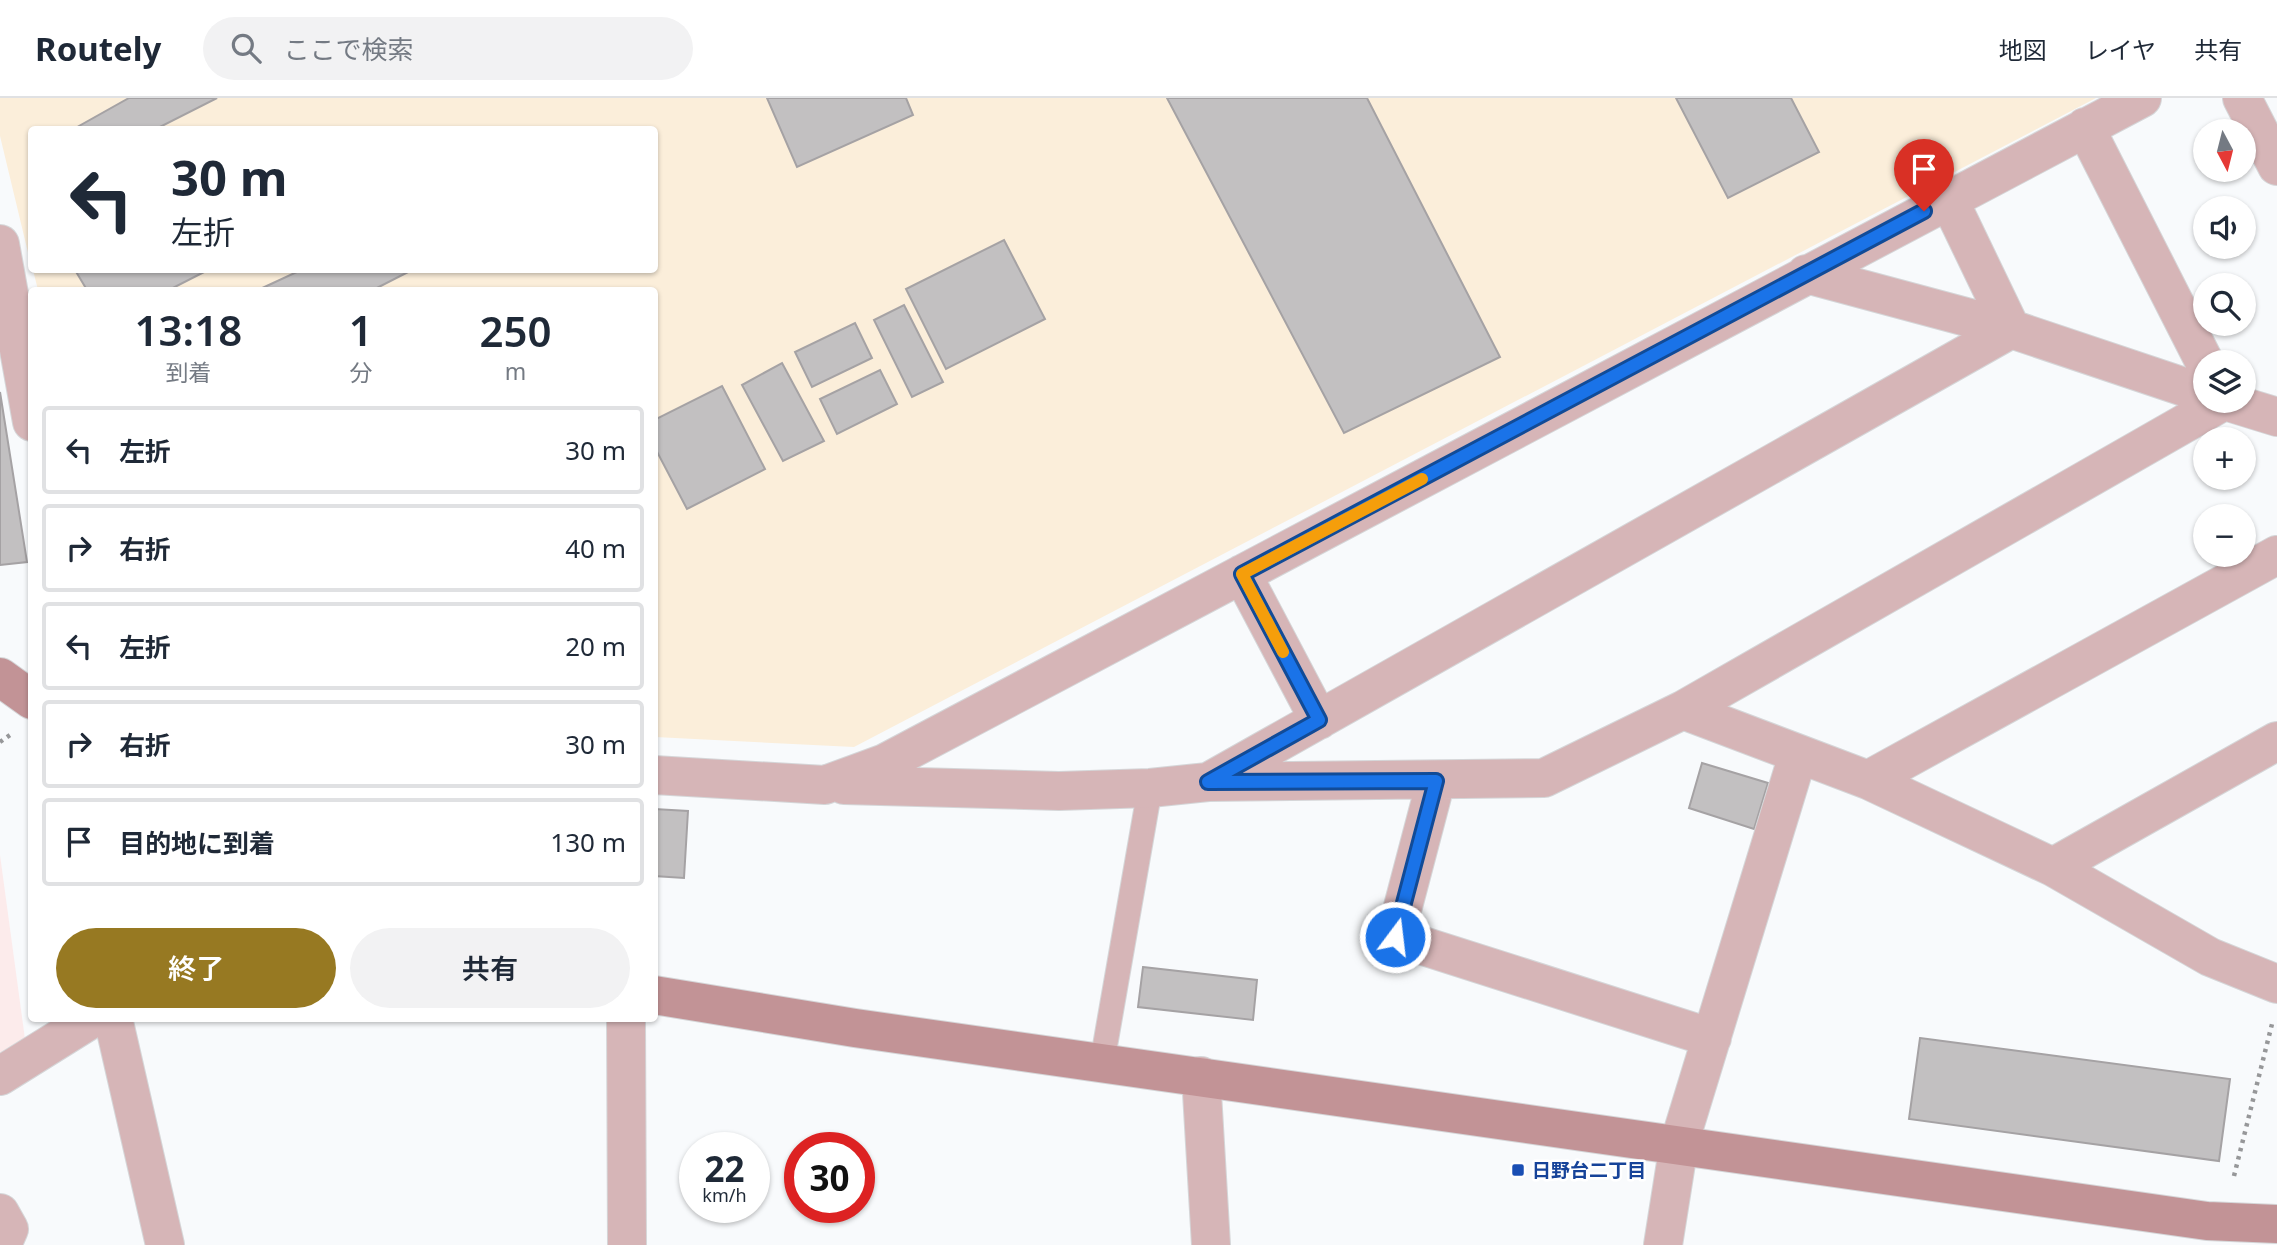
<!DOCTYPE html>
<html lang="ja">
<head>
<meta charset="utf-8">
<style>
	:root { --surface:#fff; --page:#f2f2f3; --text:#1f2937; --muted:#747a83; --line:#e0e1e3; --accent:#977922 }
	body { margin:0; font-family:"Noto Sans","Noto Sans JP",sans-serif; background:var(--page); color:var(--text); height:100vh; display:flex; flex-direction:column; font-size:26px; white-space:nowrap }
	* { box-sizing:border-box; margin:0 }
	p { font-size:23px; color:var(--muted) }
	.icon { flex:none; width:38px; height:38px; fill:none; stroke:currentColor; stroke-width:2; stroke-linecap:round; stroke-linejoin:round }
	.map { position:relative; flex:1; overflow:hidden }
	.sheet { position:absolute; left:28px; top:189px; width:630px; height:735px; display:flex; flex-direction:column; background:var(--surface); border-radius:7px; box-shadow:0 2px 5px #0004 }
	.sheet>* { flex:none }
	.guide { position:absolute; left:28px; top:28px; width:630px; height:147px; border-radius:7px; box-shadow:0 2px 5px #0004; background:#fff; color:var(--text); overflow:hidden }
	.needle { width:46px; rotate:173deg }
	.fabs { position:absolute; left:2193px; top:21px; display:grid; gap:14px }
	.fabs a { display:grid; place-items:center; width:63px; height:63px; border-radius:50%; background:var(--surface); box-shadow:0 2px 5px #0004; font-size:35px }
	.speed { position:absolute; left:679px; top:1034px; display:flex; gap:14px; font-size:35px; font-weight:700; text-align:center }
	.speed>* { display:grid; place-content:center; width:91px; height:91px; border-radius:50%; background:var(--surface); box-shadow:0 2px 5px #0004; line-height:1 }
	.speed small { font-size:18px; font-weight:400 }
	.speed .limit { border:10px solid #d22; background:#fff; color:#111 }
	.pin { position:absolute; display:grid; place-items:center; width:60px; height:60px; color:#fff; margin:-72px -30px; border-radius:50% 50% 50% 0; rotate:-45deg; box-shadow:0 0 7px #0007 }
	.pin .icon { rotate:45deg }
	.me { position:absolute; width:77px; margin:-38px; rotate:15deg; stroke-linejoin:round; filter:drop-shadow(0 0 5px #0008) }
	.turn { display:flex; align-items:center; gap:24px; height:147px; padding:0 28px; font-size:32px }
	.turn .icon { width:91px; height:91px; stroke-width:2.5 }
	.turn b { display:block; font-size:49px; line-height:60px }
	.eta { display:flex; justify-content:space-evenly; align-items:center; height:119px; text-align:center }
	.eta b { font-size:42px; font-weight:600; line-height:49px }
	.button { display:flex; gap:14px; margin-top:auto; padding:14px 28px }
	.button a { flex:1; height:80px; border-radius:42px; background:var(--accent); color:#fff; font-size:28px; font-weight:600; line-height:80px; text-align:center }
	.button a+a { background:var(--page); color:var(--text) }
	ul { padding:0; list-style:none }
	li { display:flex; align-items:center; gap:21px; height:88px; margin:0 14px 10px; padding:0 14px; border:4px solid var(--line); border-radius:7px }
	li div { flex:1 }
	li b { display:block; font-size:26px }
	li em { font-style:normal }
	header { display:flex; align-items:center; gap:42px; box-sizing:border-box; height:98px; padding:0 35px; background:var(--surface); border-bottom:2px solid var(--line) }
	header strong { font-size:33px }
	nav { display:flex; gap:38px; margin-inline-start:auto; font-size:24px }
	.search { width:490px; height:63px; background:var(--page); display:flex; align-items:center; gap:18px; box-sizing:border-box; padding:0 24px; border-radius:38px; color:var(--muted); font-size:26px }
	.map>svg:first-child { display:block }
	.industrial { fill:#fbeeda }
	.education { fill:#fcebeb }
	.building { fill:#c2c0c1; stroke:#a5a2a4; stroke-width:2 }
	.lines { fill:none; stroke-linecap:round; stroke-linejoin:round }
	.lane-casing { stroke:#d5d6d8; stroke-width:26 }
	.street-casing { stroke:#d5d6d8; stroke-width:40 }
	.secondary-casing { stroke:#d5d6d8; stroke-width:40 }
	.path { stroke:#969799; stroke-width:4.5; stroke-dasharray:3.5 5; stroke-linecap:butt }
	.lane { stroke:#d6b5b7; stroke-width:24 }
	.street { stroke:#d6b5b7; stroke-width:38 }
	.secondary { stroke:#c29396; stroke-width:38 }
	.route-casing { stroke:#114b97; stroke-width:18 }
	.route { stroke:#1a73e8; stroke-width:12 }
	.slow { stroke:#f59e0b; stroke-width:12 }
	.transit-dot { fill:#1a4fb4; stroke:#fff; stroke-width:2.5 }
	.labels { text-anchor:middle; stroke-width:5; stroke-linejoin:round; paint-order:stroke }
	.transit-label { font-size:19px; font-weight:bold; fill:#164399; stroke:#fff; text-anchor:start }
</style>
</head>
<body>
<header>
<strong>Routely</strong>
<div class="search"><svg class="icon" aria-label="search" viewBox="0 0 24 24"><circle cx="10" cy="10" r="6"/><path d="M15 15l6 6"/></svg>ここで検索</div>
<nav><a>地図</a><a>レイヤ</a><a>共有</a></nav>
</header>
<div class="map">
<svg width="2277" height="1147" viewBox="0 0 2277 1147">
	<rect width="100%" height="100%" fill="#f8fafc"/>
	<path class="industrial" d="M0,0H2096L854,649L655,639L654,192H38L33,172H654V32H32L31,167L0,38Z"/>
	<path class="education" d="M0,757L25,941L0,957Z"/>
	<path class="building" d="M129,0H217L154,32H72Z
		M767,0H906L913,17L797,69Z
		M1167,0H1367L1500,259L1344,335Z
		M1676,0H1791L1819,54L1728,100Z
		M1004,142L1045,221L946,271L906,191Z
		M75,172H208L169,192H87Z
		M301,172H412L373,192H258Z
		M904,207L943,284L912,299L874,222Z
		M855,225L872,260L812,289L795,254Z
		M782,265L824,343L783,363L742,287Z
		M880,272L897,306L837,336L820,301Z
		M722,288L765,371L687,411L654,348V322Z
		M0,294L27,464L0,467Z
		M1702,665L1768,685L1754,731L1689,710Z
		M654,711L688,713L684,780L654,778Z
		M1143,869L1257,882L1253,922L1138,909Z
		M1920,940L2230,981L2219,1063L1909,1021Z"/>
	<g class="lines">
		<g class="lane-casing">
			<path id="lane" d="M1102,965L1150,690"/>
		</g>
		<g class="street-casing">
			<path id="street" d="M2242,0L2277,68
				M2085,29L2205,265
				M0,146L32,324
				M1806,176L2011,231L2205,296
				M2225,303L2277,319
				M1242,476L1319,622
				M1683,612L2224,303
				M654,677L825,687L885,665L2142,0
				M1868,682L2277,457
				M1210,683L2011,231L1948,100
				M1436,683L1395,839L1712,940
				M844,687L1059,693L1150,690L1208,684L1544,680L1683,612L1868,682L2053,769L2210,859L2277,886
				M2053,769L2277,643
				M113,920L165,1147
				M626,920L627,1147
				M0,978L93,920
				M1201,978L1211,1147
				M0,1115L9,1131L2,1147
				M1663,1147L1679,1046L1798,657"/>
		</g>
		<g class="secondary-casing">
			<path id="secondary" d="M0,579L32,602
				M654,897L855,930L2207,1123L2277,1126"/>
		</g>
		<path class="path" d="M0,644L13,635
			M2234,1078L2273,922"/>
		<use href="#lane" class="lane"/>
		<use href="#street" class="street"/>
		<use href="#secondary" class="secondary"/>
	</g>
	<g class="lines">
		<g class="route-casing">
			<path id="route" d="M1395,839L1436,683L1208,684L1319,622L1242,476L1924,113"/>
		</g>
		<use href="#route" class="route"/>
		<path class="slow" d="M1283,554L1242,476L1422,381"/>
	</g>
	<rect class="transit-dot" x="1511" y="1065" width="14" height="14" rx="3.5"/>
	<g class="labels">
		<g class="transit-label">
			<text x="1532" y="1079">日野台二丁目</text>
		</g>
	</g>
</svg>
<div class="fabs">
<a><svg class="needle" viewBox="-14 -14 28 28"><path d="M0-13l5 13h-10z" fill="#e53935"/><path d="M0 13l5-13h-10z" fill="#747a83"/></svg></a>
<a><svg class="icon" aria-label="sound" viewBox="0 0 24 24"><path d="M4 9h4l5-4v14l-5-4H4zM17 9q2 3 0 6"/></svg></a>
<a><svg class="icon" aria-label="search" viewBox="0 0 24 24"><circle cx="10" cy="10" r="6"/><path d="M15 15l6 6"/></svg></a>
<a><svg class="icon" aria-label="layers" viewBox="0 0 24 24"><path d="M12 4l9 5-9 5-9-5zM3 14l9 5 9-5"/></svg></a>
<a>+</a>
<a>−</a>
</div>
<div class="speed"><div>22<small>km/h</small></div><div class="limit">30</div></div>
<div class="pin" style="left:1924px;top:113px;background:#d93025"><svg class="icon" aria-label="arrive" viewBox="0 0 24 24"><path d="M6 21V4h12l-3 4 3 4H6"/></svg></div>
<svg class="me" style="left:1395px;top:839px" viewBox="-20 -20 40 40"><circle r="17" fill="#1a73e8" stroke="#fff" stroke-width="3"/><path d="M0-11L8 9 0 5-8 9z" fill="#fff"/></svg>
<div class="guide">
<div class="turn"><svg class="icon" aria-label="left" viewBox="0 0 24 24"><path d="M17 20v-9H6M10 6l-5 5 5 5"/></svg><div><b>30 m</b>左折</div></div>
</div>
<section class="sheet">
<div class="eta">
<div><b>13:18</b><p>到着</p></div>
<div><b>1</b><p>分</p></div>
<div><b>250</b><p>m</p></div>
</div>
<ul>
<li><svg class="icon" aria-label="left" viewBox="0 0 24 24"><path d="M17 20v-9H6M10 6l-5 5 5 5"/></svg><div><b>左折</b></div><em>30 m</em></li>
<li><svg class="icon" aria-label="right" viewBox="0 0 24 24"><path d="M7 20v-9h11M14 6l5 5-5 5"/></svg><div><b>右折</b></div><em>40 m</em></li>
<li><svg class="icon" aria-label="left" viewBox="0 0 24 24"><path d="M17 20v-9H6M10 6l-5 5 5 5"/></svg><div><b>左折</b></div><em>20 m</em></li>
<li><svg class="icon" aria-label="right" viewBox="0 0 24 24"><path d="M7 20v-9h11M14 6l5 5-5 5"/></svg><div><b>右折</b></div><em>30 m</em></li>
<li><svg class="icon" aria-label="arrive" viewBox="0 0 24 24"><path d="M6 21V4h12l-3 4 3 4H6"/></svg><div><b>目的地に到着</b></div><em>130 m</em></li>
</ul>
<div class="button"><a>終了</a><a>共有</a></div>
</section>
</div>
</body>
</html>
